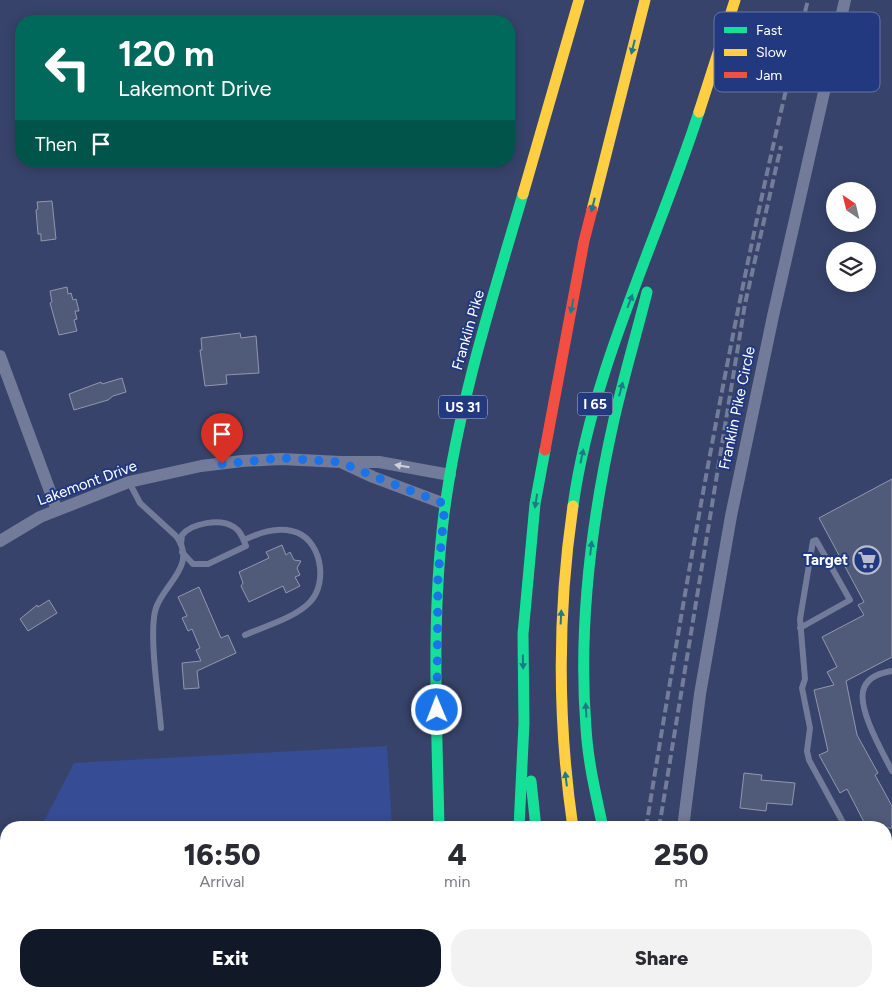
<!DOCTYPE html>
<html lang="en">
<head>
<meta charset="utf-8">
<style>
	:root { --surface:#fff; --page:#f2f2f3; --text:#2b2b33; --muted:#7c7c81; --accent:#111827 }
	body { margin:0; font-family:Figtree,sans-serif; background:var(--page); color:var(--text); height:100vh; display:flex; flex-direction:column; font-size:19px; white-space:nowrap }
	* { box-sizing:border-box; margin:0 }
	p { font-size:16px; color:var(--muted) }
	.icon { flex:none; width:28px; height:28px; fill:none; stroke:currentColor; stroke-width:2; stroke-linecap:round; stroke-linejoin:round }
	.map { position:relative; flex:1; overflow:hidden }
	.side { position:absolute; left:0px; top:821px; width:892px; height:176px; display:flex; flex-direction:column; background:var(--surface); border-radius:20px 20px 0 0; box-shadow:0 2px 12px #0003 }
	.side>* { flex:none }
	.guide { position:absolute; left:15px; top:15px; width:500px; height:152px; border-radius:20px; box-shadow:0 2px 12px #0003; background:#00695c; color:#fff; overflow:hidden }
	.needle { width:32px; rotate:325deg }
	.buttons { position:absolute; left:826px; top:182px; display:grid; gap:10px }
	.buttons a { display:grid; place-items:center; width:50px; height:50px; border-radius:50%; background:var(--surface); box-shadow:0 2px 12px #0003; font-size:25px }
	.pin { position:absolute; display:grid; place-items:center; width:42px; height:42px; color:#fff; margin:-51px -21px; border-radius:50% 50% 50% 0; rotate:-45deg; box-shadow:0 0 5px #0007 }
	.pin .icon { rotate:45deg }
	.me { position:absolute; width:55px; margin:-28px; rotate:359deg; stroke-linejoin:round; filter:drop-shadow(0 0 4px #0008) }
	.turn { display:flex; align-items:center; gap:18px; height:105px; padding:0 20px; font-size:22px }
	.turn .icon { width:65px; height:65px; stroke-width:2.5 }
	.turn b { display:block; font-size:35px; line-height:42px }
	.then { display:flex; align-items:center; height:48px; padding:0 20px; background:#0003; gap:10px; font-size:19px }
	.eta { display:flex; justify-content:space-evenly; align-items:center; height:85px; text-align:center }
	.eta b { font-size:30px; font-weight:800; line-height:35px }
	.primary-button { display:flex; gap:10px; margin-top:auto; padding:10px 20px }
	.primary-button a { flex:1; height:58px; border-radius:20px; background:var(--accent); color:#fff; font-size:20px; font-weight:800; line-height:58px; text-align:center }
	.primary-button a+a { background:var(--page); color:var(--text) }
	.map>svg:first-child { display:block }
	.green { fill:#364d96 }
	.building { fill:#505b7a; stroke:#9097af }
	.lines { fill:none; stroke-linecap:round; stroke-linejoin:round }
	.lane { stroke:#727b99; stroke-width:6 }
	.street { stroke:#727b99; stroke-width:12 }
	.fast { stroke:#16e098; stroke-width:11 }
	.slow { stroke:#ffcf43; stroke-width:11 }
	.jam { stroke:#f24e42; stroke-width:11 }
	.rail { stroke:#737c99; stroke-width:4; stroke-dasharray:9 4; stroke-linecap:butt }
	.oneway { fill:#1d7b89 }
	.oneway2 { fill:#ced1db }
	.route { stroke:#1a73e8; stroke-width:9; stroke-dasharray:0 16.2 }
	.labels { text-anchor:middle; stroke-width:4; stroke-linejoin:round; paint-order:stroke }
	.shield { fill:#22387f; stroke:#bdc3d9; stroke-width:1 }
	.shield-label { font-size:14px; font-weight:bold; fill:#fff }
	.street-label { font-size:15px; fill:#fff; stroke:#22387f }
	.poi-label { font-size:15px; font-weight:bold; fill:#fff; stroke:#22387f; text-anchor:end }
	.key { fill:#22387f; stroke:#6474a5; stroke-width:1 }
	.key-label { font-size:14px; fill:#fff }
</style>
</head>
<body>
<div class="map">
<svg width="892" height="997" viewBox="0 0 892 997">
	<rect width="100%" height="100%" fill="#37436a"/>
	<path class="green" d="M387,746L392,827H41L74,763Z
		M6,889V991H401L402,997H0V896Z"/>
	<path class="building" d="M52,201L56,239L41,241V234H38L36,210L38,209L37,202Z
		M67,287L68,294L71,293L73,300L76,299L79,311H75L77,319L74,320L77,331L59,335L50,303L52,302L50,291Z
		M240,333L241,338L256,336L259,373L226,375L227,384L205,386L200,350H202L201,338Z
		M122,378L126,392L113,396L108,400L74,410L69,394L101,382L102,384Z
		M892,479V657L846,681L857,735L878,773L875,775L892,806V828H867L847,789L840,793L819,755L828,751L814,690L834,685L827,672L837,667L822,637L864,615L858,605L864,602L819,518Z
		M282,545L286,555L290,552L294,560L301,561L297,568L300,575L295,577L300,586L286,593L283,586L249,602L241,586L243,583L239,572L269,558L266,552Z
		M199,587L221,638L228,635L236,653L197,671L199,688L184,689L182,663L201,661L196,650L200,648L192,629L188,631L182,618L187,616L178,597Z
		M49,600L57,613L28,631L20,619L37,605L38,607Z
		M744,773L762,775L761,780L795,783L792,805L767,803L766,811L740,808Z"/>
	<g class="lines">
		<path class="lane" d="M129,482L140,503L176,536C198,565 164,584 156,608C148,631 159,701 161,728
			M244,540C259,533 275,527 292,531C321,537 329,582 310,602C295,618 265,626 245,635
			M181,544L182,535C192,523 220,518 234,527C241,531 243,539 246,546L208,564H193L182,552
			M800,628L850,600L816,540L813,541L800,619L805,679L802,688L810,728L807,751L809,760L846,828
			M892,671C881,673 869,676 864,688C856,707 883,753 892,771
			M808,828H809
			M886,902L892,912"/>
		<path class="street" d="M0,356L57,510
			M445,504L373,477L341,462H379L450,475
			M0,541L40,517L129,482L201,466L242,461L281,459L341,462
			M683,828L700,694L731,516L773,316L845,0
			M886,957L892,954
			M735,991L750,997
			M806,997L822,991"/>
		<path class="fast" d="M573,506C592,369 657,242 699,112
			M531,781L536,828
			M439,828C437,723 431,618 444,514C458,405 492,299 523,194
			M519,828L524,723L523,634L535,504L545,450
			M603,828C596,795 588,762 586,728C578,626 591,523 613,424C623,379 636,336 647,292
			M442,991V997
			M577,991L579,997"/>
		<path class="slow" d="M699,112L735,0
			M523,194L579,0
			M592,210L645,0
			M573,506C557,615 557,718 573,828
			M558,991L560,997
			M673,991L677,997"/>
		<path class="jam" d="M545,450L584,241L592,210
			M615,991L617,997"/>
		<path class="rail" d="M646,828C691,550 739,273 808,0
			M659,828L745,304L781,146
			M619,997L620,991
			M628,997L629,991"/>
	</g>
	<defs><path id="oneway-solid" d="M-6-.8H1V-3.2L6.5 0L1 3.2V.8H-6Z" transform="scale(1.25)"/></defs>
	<g class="oneway">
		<use href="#oneway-solid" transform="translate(633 47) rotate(104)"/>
		<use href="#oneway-solid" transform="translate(593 205) rotate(104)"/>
		<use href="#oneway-solid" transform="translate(630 301) rotate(-69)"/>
		<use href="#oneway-solid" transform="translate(572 306) rotate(101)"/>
		<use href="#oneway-solid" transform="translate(621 389) rotate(-75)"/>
		<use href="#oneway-solid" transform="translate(582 456) rotate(-78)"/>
		<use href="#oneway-solid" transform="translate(536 501) rotate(99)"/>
		<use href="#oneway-solid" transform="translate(591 548) rotate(-83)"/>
		<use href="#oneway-solid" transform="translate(561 617) rotate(-87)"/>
		<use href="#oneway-solid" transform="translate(523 662) rotate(89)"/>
		<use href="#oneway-solid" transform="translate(586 710) rotate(-93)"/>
		<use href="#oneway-solid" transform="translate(566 779) rotate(-97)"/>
	</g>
	<use class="oneway2" href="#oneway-solid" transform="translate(402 466) rotate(-170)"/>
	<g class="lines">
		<path class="route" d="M222,464L281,458L340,462L373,476L445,504L438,576L437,710"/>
	</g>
	<defs>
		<g id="supermarket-ring" transform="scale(1.4375)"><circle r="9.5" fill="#22387f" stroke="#b9bdcb" stroke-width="1.5"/><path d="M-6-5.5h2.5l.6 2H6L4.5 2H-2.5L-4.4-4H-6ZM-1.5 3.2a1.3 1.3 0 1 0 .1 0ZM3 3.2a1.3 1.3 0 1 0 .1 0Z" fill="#b9bdcb"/></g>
	</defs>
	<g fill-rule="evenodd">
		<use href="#supermarket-ring" x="867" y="560"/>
	</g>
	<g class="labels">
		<g class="shield">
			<rect x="577.5" y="392.5" width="35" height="23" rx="4"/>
			<rect x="439" y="395.5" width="48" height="23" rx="4"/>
		</g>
		<g class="shield-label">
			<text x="595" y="409">I 65</text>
			<text x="463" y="412">US 31</text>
		</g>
		<g class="street-label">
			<text transform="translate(468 330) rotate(-74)" y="5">Franklin Pike</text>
			<text transform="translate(737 408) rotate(-78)" y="5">Franklin Pike Circle</text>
			<text transform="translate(87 483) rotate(-20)" y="5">Lakemont Drive</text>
		</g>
		<g class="poi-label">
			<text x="848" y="565">Target</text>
		</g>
	</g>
	<rect x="714" y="12" width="166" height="80" rx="8" class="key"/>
	<rect x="724" y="27" width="23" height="6" fill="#16e098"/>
	<rect x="724" y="49" width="23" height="7" fill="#ffcf43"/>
	<rect x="724" y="72" width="23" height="6" fill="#f24e42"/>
	<g class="key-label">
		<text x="756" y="35">Fast</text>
		<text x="756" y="57">Slow</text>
		<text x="756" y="80">Jam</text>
	</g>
</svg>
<div class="buttons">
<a><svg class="needle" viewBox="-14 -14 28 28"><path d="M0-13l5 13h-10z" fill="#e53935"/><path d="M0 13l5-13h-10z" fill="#7c7c81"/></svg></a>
<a><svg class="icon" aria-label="layers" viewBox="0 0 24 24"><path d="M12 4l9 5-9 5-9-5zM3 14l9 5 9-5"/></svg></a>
</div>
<div class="pin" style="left:222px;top:464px;background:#d93025"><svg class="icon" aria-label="arrive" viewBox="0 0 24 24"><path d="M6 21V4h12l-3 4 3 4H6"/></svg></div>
<svg class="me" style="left:437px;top:710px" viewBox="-20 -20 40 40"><circle r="17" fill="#1a73e8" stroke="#fff" stroke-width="3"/><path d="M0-11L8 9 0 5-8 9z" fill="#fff"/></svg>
<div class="guide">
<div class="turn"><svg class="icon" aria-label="left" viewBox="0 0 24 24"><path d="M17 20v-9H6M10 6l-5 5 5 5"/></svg><div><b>120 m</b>Lakemont Drive</div></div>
<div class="then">Then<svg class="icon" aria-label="arrive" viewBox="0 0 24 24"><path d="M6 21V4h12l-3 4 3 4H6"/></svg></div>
</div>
<section class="side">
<div class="eta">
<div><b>16:50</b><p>Arrival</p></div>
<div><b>4</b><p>min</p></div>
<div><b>250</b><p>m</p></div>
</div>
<div class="primary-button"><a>Exit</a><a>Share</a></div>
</section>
</div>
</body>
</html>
